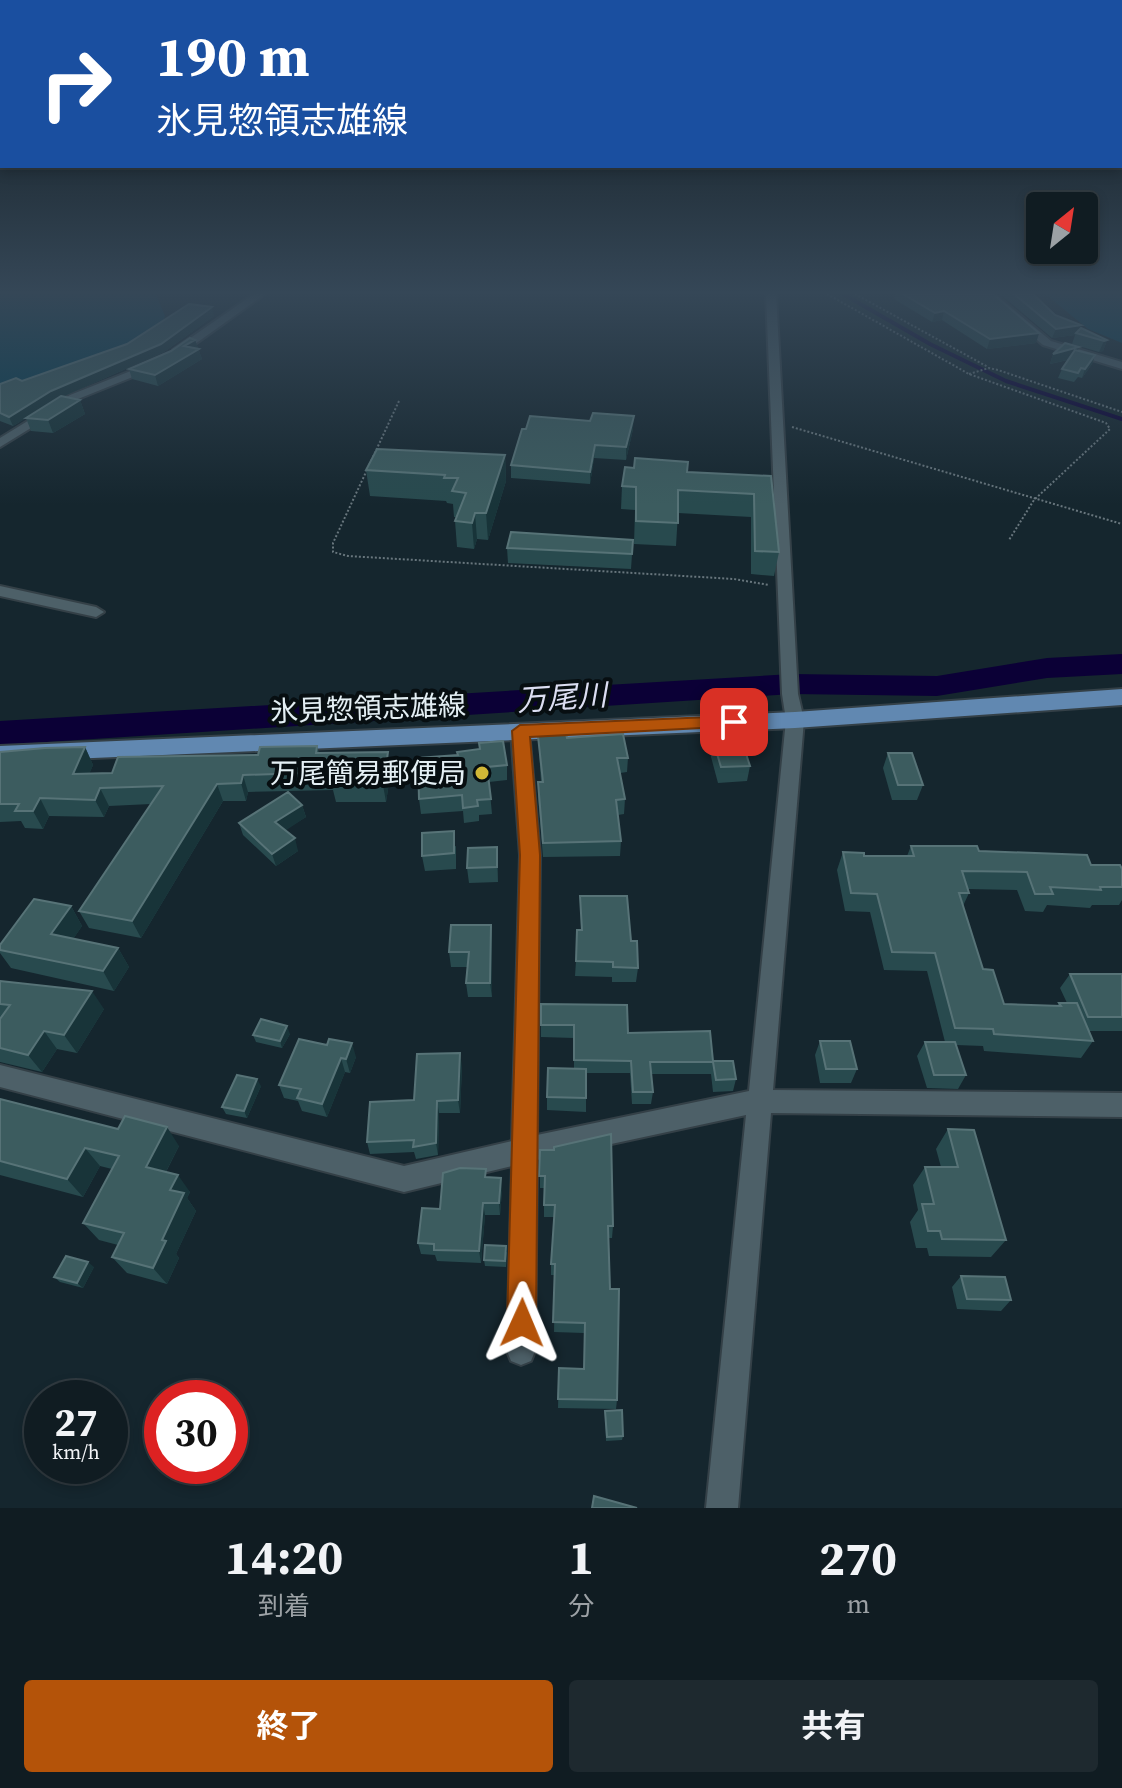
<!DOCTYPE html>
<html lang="ja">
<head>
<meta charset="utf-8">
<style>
	:root { --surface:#101c22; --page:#1e292f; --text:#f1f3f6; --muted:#9ca1a5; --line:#303a40; --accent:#b45309 }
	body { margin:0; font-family:"Source Serif 4","Noto Sans JP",serif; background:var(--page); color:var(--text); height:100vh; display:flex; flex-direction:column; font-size:30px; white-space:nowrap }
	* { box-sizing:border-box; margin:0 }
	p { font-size:26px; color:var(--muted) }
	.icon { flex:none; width:44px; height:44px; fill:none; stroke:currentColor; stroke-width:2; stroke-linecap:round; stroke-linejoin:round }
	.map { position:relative; height:1508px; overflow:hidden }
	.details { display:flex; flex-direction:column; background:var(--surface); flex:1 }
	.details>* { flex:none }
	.banner { position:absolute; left:0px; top:0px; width:1122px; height:168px; box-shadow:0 4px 12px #0003,0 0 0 2px var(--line); background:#1a4fa0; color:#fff; overflow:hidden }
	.needle { width:52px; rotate:30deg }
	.controls { position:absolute; left:1026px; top:192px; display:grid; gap:16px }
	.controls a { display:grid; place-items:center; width:72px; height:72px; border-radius:8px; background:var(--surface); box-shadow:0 4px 12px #0003,0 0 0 2px var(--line); font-size:40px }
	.speed { position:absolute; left:24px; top:1380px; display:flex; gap:16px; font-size:40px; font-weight:700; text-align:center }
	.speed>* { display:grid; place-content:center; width:104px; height:104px; border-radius:50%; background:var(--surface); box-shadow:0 4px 12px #0003,0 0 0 2px var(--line); line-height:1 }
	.speed small { font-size:20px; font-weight:400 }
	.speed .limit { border:12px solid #d22; background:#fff; color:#111 }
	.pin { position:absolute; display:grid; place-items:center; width:68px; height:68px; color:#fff; margin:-34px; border-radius:16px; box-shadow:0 4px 12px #0006 }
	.me { position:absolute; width:88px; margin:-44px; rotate:1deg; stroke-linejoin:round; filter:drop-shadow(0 0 6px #0008) }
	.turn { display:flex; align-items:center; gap:28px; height:168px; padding:0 24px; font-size:36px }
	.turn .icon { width:104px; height:104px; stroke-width:2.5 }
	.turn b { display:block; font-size:56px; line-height:68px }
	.eta { display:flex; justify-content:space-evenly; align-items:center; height:136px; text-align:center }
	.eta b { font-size:48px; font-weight:700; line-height:56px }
	.cta { display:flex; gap:16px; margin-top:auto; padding:16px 24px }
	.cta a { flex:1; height:92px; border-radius:8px; background:var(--accent); color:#fff; font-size:32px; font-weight:700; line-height:92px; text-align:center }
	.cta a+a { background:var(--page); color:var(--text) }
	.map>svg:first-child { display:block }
	.green { fill:#043d51 }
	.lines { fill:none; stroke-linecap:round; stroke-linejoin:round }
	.stream { stroke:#0b0036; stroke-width:4 }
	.river { fill:#0b0036; fill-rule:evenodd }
	.minor-casing { stroke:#344047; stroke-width:4 }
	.major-casing { stroke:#344047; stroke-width:4 }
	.path { stroke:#68767d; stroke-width:2; stroke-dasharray:2 2; stroke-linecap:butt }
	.minor { fill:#4d6068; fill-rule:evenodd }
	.major { fill:#6188b1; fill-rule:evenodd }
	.wall { fill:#284a4e }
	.shaded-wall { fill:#183439 }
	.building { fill:#3c5c5f; stroke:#577377; stroke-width:2 }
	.route { fill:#b45309; stroke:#753606; stroke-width:2 }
	.poi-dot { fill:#d1b736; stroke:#070e11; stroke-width:3 }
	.labels { text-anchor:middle; stroke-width:8; stroke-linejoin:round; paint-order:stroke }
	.street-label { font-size:28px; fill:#e4eff4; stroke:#070e11 }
	.poi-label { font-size:28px; fill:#e4eff4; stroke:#070e11; text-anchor:end }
	.water-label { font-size:30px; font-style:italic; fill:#dcdef2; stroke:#070e11 }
</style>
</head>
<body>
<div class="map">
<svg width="1122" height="1508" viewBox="0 0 1122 1508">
	<rect width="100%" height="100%" fill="#15262e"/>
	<path class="green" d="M0,294H156L165,316L160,332L100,359L0,391Z
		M1045,294H1122V343L1088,329Z"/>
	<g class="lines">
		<path class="stream" d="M843,294L930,344L1006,381L1122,419"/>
		<path class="river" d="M1122,654V674L1047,678L937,696L792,694L0,745V721L792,674L937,676L1047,658Z"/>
		<g class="minor-casing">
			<path id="minor" d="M254,294H265L181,354H173V350Z
				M766,294H776L798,694L804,720L773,1090L1122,1093V1117L771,1113L738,1508H706L746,1115L537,1160L535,1351L531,1361L521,1365L511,1361L507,1351L512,1166L404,1192L0,1087V1065L404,1166L512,1141L520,855L511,731L520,725L529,731L540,855L537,1135L749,1091L786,720L782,694Z
				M984,294H995L1051,341L1122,362V369L1043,345Z
				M151,363L155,364V368L78,399L0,447V438L70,395Z
				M0,586L96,607L104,612L96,617L0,596Z"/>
		</g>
		<g class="major-casing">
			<path id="major" d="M1122,689V705L795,728L0,762V746L795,712Z"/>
		</g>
		<path class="path" d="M827,294L969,374L1106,423L1110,429L1034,500L1009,540
			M855,294L988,367
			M969,374L989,368L998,370L1122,412
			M399,401L333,543V552L348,556L734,579L769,585
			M792,427L1122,524"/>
		<use href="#minor" class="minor"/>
		<use href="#major" class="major"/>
	</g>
	<path class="wall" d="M895,294H993L1039,333L1036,343L987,349L942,320L932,322L894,299Z
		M1000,294H1033L1055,315L1080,329L1107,340L1103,351L1099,352L1072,344L1075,335L1052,338Z
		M214,316L164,352L62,397L80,400L85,414L53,433L31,431L26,418L13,426L0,421V384L22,381Z
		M195,340L202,359L158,386L132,379L129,369Z
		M1079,347L1078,351L1095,355L1092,364L1082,378L1078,377L1074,382L1058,378L1062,369L1068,360L1050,364L1053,354Z
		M633,429L626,460L594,458L590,484L511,478V465Z
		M505,455L506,481L488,540L477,539L474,549L457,547L455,521L456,517H454L453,504L447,503L446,501L370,496L366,470Z
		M687,472L771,476L779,552L774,576L751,574V517L678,513L676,546L634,544L635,510L621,509L622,486Z
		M633,540L631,569L508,563L507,548Z
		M709,727L750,766L747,781L718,783L707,742Z
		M538,736L567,738L628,758L627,772L620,773L625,799L624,814L618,815L621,841L620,856L543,857L538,797V782H541Z
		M317,746L319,753L391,770L386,802H336L333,790L248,792L246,801H223L141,938L89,928L79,911L151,804L109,806L104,817L49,816L43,829L25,828L21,821L0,822V752L85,747L93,765L89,774L112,773L258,755Z
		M888,753L923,785L917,800H892L883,768Z
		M418,758L507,765V780L489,782L492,814L479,815V821L464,823L463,811L421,814L419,799Z
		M302,805L306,817L285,830L298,851L276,866L243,835L239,823Z
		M456,846V869L425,871L422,856Z
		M911,846L979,851L1122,869V900L1119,905H1092L1090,908L1047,905L1043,912L1025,911L1017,890L968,889L969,893L963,906L983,969L1004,1004L1057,1006L1059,1003H1067L1060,988L1070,974H1122V1031H1089L1093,1041L1081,1058L984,1051L983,1046L956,1045L966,1075L958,1089L927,1088L917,1056L925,1042H945L927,971L884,970L870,912L845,911L837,870L843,852L864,856H907Z
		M497,847L498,882L469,883L467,868Z
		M580,896L631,941L638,968L636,982H612V977L575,976L576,961L581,930Z
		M71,906L82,926L73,939L118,948L129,967L114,991L11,968L0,953V945Z
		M491,925L492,940V997H468L466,983L467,967H451L449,952Z
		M0,981L104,1009L77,1053L57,1049L42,1072L0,1062Z
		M541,1004L713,1061L736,1079L733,1091L713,1092L711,1074H651L653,1092L651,1104H632L630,1073H586V1112L547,1110V1097L574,1068V1038L541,1037Z
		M290,1034L282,1048L256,1042L253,1035Z
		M299,1039L356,1057L350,1073L345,1072L327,1117L302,1111L298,1101L284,1098L279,1085Z
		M820,1041L857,1069L851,1083H820L815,1055Z
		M462,1066L460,1113H439L438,1155L416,1159L414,1152L370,1154L367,1142L414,1100Z
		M261,1086L247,1118L226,1114L222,1107Z
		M0,1099L179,1146L166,1172L190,1192L187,1198L196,1211L176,1254L179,1258L167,1284L127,1273L112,1257L118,1245L99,1240L83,1223L112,1169L100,1166L83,1197L0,1175Z
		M948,1129L1006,1240L991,1257L929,1256L927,1248H916L910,1222L918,1210L913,1185L925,1167H941L936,1149Z
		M540,1150L613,1226L612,1238H609L610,1289L617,1400L616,1409L558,1408L559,1368L584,1369V1333L554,1332L555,1275H551V1264L554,1217H544V1188H540Z
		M487,1177L502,1190L500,1215H485L481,1263L437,1261L435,1255L421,1254L418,1243L440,1209Z
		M507,1252L506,1267L485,1266L484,1260Z
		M94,1267L83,1288L60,1282L54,1277Z
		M961,1276L1011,1300L1001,1311L957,1309L952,1287Z
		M605,1411L623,1436L622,1440L606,1441Z"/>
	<path class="shaded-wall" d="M212,307L214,316L164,352L55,400L13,426L9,417L51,391Z
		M944,311L942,320L932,322L935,313Z
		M1081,325L1078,333H1076L1075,335L1052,338L1056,329Z
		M1039,333L1036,343L987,349L990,339Z
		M195,340L202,359L158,386L155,375L184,346Z
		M1107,340L1103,351L1099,352L1104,341Z
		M1079,347L1075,358L1050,364L1053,354Z
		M1095,355L1092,364L1082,378L1085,369Z
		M80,400L85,414L53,433L48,420Z
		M634,416L633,429L626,460V447Z
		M595,445L594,458L590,484V472Z
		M505,455L506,481L488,540L486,513Z
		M475,513L477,539L474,549L472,523Z
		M85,747L93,765L82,792L73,774Z
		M388,752L391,770L386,802L383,785Z
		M243,775L248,792L246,801L241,783Z
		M217,784L223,801L141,938L132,921Z
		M100,788L109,806L104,817L95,800Z
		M40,798L49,816L43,829L33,811Z
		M302,805L306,817L279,835L275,822Z
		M295,838L298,851L276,866L272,854Z
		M71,906L82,926L63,954L51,934Z
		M491,925L492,940V997L490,983Z
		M118,948L129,967L114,991L103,971Z
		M92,991L104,1009L77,1053L64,1035Z
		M287,1026L290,1034L282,1048L280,1041Z
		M44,1031L57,1049L42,1072L28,1055Z
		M352,1043L356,1057L350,1073L346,1059Z
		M460,1053L462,1066L460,1113L458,1100Z
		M341,1058L345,1072L327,1117L322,1104Z
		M257,1079L261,1086L247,1118L244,1111Z
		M437,1101L439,1113L438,1155L436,1143Z
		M167,1127L179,1146L159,1185L146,1167Z
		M85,1148L100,1166L83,1197L67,1179Z
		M178,1175L190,1192L187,1198L196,1211L176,1254L179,1258L167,1284L153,1268L162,1240L170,1190Z
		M501,1178L502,1190L500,1215L499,1203Z
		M483,1203L485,1215L481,1263L479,1251Z
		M88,1262L94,1267L83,1288L77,1283Z"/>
	<path class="building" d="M903,294H993L1039,333L990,339L944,311L935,313Z
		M1014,294H1033L1055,315L1081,325L1056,329Z
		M189,304L212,307L161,344L51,391L9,417L0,413V384L16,378L22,381L127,344Z
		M1081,328L1107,340L1104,341L1076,333Z
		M190,338L195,340L184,346L199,349L155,375L129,369L171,351Z
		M1065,343L1079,347L1053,354Z
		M1075,350L1095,355L1085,369L1081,368L1078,373L1062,369Z
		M61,396L80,400L48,420L26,418Z
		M593,413L634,416L626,447L595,445L590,472L511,465L522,429H526L530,416L590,421Z
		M377,449L505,455L486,513H475L472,523L455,521L466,493L452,491L458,478H444L445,475L366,470Z
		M635,458L688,462L687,472L771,476L779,552L755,551L754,494L678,490V523L636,521V487L622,486L625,467L634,468Z
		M511,532L633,540L632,554L507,548Z
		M737,726L750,766L721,767L709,727Z
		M566,734L567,738L623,734L628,758H617L625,799L616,800L621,841L543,843L538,782H543L538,736Z
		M503,741L507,765L487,767L491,799L477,800L478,806L463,808L462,795L419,799L418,758L458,755L457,752L480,749L479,743Z
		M317,746L316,753L388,752L383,785H332L334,772L243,775L241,783L217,784L132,921L79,911L163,786L100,788L95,800L40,798L33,811H15L19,804H0V752L45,748L85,747L73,774L112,773L118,757L258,755L260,747Z
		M888,753H912L923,785H898Z
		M288,792L302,805L275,822L295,838L272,854L239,823Z
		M454,831V853L422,856V833Z
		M911,846H977L979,851L1087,855L1091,865H1120L1122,869V887H1100L1101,890L1050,887L1053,894H1035L1027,872L962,871L969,893H959L983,969L993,970L1004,1004L1061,1006L1059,1003H1077L1093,1041L994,1034L993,1029L955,1028L935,953L892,952L877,894L851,893L843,852L864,853V856H914Z
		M497,847V867L467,868L468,848Z
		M580,896H627L631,941H637L638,968L613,967V962L576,961L577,930H582Z
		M34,899L71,906L51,934L118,948L103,971L0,950V945Z
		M451,925H491L490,983H466L469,952H449Z
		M1070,974H1122V1017H1088Z
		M0,981L92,991L64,1035L44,1031L28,1055L0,1048V1019L10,1005L0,1004Z
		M541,1004L627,1005L628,1033L710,1031L713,1061H733L736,1079L716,1080L713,1062H650L653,1092H633L631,1061L574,1060V1025H541Z
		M261,1019L287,1026L280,1041L253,1035Z
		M299,1039L327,1045L329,1039L352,1043L346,1059L341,1058L322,1104L297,1098L301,1089L279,1085Z
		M820,1041H850L857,1069H826Z
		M925,1042H955L966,1075H934Z
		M460,1053L458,1100L437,1101L436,1143L413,1147L414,1140L367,1142L370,1102L414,1100L417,1054Z
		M548,1068L586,1069V1098L547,1097Z
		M237,1075L257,1079L244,1111L222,1107Z
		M0,1099L118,1129L125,1116L167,1127L146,1167L178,1175L170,1190L184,1193L162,1240L166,1241L153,1268L112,1257L124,1233L83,1223L119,1156L85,1148L67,1179L0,1161Z
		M948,1129L974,1130L1006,1240L942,1239L940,1231H928L922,1204H934L925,1167H958Z
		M611,1134L613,1226H608L610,1289H619L617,1400L558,1399L559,1368L584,1369L585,1323L553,1322L555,1264H551L555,1205H544L545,1176H539L540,1150H554V1147Z
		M460,1168L486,1169L485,1177L501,1178L499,1203H483L479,1251L434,1250V1244L418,1243L422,1208L440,1209L443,1173Z
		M485,1245L506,1246L505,1261L484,1260Z
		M66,1256L88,1262L77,1283L54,1277Z
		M961,1276L1005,1277L1011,1300L967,1299Z
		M622,1410L623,1436L607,1437L605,1411Z
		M594,1496L637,1508H592Z"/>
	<linearGradient id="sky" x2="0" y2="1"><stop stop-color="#0c1519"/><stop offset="0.58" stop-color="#354757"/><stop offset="1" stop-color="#354757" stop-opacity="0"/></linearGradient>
	<rect width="1122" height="505" fill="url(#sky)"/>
	<path class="route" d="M734,716L743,722L740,726L530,737L540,855L536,1323L532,1333L522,1337L511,1333L507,1323L520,855L512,731L520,725Z"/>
	<circle class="poi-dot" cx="482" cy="773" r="8"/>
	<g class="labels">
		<g class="street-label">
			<text transform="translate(368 708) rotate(-2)" y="10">氷見惣領志雄線</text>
		</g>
		<g class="poi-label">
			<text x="466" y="783">万尾簡易郵便局</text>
		</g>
		<g class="water-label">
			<text transform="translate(562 698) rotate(-4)" y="10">万尾川</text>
		</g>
	</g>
</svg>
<div class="controls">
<a><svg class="needle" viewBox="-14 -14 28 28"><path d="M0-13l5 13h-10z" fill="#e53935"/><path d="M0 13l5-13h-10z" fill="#9ca1a5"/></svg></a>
</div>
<div class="speed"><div>27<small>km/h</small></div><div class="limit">30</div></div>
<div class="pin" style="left:734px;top:722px;background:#d93025"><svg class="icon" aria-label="arrive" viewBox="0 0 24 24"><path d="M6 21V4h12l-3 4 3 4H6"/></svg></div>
<svg class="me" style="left:522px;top:1323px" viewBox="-20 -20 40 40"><path d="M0-17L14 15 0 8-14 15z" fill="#b45309" stroke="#fff" stroke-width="4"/></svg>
<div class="banner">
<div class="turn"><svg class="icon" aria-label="right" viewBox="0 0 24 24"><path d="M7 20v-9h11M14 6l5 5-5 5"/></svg><div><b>190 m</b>氷見惣領志雄線</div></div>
</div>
</div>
<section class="details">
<div class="eta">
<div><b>14:20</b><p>到着</p></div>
<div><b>1</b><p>分</p></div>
<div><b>270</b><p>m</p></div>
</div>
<div class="cta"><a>終了</a><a>共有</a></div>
</section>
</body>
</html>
